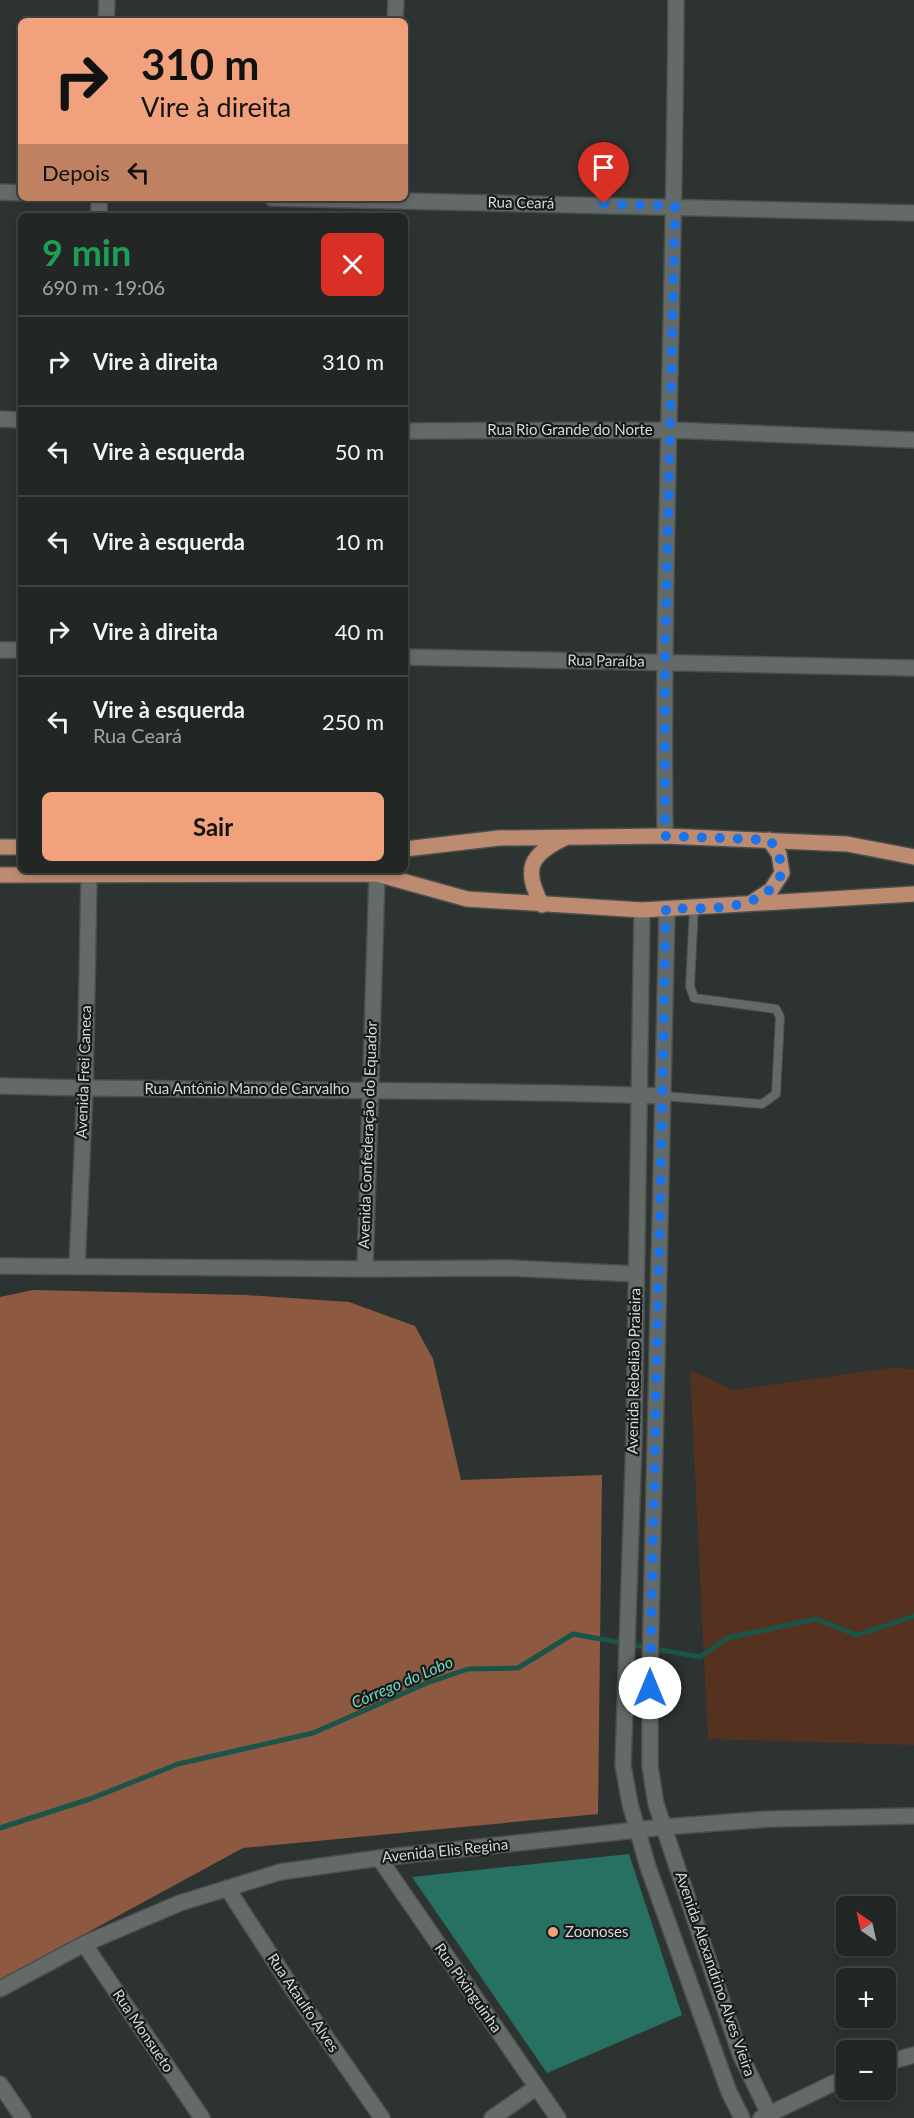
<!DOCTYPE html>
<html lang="pt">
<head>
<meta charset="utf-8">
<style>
	:root { --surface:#222625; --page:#2a2e2d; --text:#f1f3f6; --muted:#a2a5a7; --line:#3f4342; --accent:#f1a17b }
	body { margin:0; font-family:Lato,sans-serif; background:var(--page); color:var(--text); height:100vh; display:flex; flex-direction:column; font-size:22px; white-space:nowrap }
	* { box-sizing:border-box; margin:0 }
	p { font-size:20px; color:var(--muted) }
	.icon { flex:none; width:33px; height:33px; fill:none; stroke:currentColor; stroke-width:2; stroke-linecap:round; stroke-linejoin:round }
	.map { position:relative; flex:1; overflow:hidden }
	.side { position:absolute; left:18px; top:213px; width:390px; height:660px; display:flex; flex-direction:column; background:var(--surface); border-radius:9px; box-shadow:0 3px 9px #0003,0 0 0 2px var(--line) }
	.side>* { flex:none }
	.hud { position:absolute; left:18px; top:18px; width:390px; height:183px; border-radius:9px; box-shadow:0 3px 9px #0003,0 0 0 2px var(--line); background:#f1a17b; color:#111; overflow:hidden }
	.needle { width:39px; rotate:326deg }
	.buttons { position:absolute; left:836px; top:1896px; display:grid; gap:12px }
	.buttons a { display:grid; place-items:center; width:60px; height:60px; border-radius:9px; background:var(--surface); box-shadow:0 3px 9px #0003,0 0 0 2px var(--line); font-size:30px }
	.pin { position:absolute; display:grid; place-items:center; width:51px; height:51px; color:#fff; margin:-62px -26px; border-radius:50% 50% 50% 0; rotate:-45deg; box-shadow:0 0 6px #0007 }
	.pin .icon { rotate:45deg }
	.me { position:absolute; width:66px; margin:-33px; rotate:0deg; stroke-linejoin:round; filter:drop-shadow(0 0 4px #0008) }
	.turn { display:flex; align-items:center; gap:21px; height:126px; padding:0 24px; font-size:27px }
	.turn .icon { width:78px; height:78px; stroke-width:2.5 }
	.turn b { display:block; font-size:42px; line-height:51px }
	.then { display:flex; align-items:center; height:57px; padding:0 24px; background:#0003; gap:12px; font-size:22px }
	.round { display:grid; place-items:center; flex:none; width:63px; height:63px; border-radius:9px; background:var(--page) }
	.summary { display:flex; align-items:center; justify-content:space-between; height:102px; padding:0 24px }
	h1 { font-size:36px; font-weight:700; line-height:45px; color:#1e9e55 }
	.primary-button { display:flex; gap:12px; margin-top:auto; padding:12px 24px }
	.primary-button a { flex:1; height:69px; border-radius:9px; background:var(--accent); color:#111; font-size:24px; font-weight:700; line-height:69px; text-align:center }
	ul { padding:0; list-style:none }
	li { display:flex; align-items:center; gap:18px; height:90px; padding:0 24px; border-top:2px solid var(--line) }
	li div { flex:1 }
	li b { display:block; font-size:22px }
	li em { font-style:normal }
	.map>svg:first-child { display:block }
	.green { fill:#553220 }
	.forest { fill:#8d5a41 }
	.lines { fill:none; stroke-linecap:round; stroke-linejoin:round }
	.stream { stroke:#1b5448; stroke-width:5 }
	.building { fill:#267161 }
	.service-casing { stroke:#4b504e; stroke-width:10 }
	.minor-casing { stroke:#4b504e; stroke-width:18 }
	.tertiary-casing { stroke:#4b504e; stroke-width:18 }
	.primary-casing { stroke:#4b504e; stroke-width:18 }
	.service { stroke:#646a68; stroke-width:8 }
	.minor { stroke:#646a68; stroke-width:15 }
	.tertiary { stroke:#646a68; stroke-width:15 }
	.primary { stroke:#bd8b70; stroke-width:15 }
	.route { stroke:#1a73e8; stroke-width:10; stroke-dasharray:0 18 }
	.poi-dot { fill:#f1a17b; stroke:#171a19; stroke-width:2 }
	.labels { text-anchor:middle; stroke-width:4.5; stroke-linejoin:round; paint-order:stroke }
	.street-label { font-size:15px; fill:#d5d9d8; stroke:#171a19 }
	.poi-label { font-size:15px; fill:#d5d9d8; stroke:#171a19; text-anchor:start }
	.water-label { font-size:16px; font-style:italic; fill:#6ddac1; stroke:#171a19 }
</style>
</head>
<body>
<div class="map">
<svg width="914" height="2118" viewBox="0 0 914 2118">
	<rect width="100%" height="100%" fill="#2d3331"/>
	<path class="green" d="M889,1368L914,1369V1745L708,1739L690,1370L733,1390Z"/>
	<path class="forest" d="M33,1290L245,1295L349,1302L415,1326L433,1359L461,1480L602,1475L598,1814L243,1848L0,1980V1297Z"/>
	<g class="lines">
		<path class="stream" d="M0,1828L90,1799L178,1764L313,1733L427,1683L468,1669L518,1668L573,1634L700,1657L727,1638L816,1619L857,1635L914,1616"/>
	</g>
	<path class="building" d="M629,1854L682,2015L547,2073L412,1877Z"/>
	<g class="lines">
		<g class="service-casing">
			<path id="service" d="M663,1096L762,1104L776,1094L780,1017L776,1009L694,998L690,986L694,908"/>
		</g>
		<g class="minor-casing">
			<path id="minor" d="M106,21L107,0
				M395,21L396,0
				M0,192L21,193
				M99,198V216
				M272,198L914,213
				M0,419L21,420
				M405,431L670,430L914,440
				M0,650H21
				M405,657L914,668
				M665,836C662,557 675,279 676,0
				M377,874L365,1269L507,1268L636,1274
				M0,1086C221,1092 442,1088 663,1096
				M0,1266L365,1269
				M77,1267L85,1089L89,877
				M379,1858L558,2118
				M227,1888L296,1994L382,2118
				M84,1944L202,2118
				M0,1989L84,1944L180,1903L280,1872L379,1858L664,1827L769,1819L914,1816
				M885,2063L914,2055
				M0,2084L23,2118
				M492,2118L537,2087
				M761,2118L846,2077"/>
		</g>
		<g class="tertiary-casing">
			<path id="tertiary" d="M667,909L650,1669V1766L656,1804L740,2054L771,2118
				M642,910L634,1440L623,1765L630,1804L648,1867L729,2092L742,2118"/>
		</g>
		<g class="primary-casing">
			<path id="primary" d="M0,847H21
				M405,849L499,838L665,836L847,844L914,857
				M0,875L377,874L467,899L642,910L914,894
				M751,903L771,890L782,873L779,854L769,840
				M542,905C523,869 529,855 565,838"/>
		</g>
		<use href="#service" class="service"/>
		<use href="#minor" class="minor"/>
		<use href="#tertiary" class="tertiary"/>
		<use href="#primary" class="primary"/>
	</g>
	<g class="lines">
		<path class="route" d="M604,204L675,206L665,662V836L770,840L779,854L782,873C762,915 706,907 666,909L650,1688"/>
	</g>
	<circle class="poi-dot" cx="553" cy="1932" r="6"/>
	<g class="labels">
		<g class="street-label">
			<text transform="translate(521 203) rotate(1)" y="5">Rua Ceará</text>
			<text x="570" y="435">Rua Rio Grande do Norte</text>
			<text transform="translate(606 661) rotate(1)" y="5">Rua Paraíba</text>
			<text transform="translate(84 1072) rotate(-88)" y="5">Avenida Frei Caneca</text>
			<text x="247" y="1094">Rua Antônio Mano de Carvalho</text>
			<text transform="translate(368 1135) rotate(-88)" y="5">Avenida Confederação do Equador</text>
			<text transform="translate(634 1371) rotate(-89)" y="5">Avenida Rebelião Praieira</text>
			<text transform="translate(445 1851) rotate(-6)" y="5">Avenida Elis Regina</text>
			<text transform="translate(715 1974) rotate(71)" y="5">Avenida Alexandrino Alves Vieira</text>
			<text transform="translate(468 1988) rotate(55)" y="5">Rua Pixinguinha</text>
			<text transform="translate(303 2003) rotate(56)" y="5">Rua Ataulfo Alves</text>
			<text transform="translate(143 2031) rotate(56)" y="5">Rua Monsueto</text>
		</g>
		<g class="poi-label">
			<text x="565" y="1937">Zoonoses</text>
		</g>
		<g class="water-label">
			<text transform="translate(402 1682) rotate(-23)" y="6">Córrego do Lobo</text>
		</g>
	</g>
</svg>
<div class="buttons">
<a><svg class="needle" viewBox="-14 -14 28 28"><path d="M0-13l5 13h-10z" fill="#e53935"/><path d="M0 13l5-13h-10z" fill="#a2a5a7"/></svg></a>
<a>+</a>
<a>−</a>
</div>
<div class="pin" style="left:604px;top:204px;background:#d93025"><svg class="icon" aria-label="arrive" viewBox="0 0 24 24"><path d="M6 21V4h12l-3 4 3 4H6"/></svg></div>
<svg class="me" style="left:650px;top:1688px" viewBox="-20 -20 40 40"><circle r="19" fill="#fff"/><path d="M0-13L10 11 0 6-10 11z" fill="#1a73e8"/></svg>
<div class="hud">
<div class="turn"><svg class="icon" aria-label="right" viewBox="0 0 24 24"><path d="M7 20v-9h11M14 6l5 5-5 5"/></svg><div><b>310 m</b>Vire à direita</div></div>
<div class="then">Depois<svg class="icon" aria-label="left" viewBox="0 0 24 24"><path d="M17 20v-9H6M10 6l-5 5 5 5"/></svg></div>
</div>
<section class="side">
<div class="summary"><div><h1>9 min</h1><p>690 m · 19:06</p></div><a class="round" style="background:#d93025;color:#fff"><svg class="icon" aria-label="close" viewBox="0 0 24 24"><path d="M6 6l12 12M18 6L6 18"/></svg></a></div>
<ul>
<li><svg class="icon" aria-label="right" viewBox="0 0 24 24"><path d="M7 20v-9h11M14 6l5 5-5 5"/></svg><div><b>Vire à direita</b></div><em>310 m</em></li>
<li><svg class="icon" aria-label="left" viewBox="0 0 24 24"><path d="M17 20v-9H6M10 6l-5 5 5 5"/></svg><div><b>Vire à esquerda</b></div><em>50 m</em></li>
<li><svg class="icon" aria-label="left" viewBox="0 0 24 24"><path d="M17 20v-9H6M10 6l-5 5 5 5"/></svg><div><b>Vire à esquerda</b></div><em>10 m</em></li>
<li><svg class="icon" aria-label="right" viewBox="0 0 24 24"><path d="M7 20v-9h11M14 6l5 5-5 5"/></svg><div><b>Vire à direita</b></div><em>40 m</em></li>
<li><svg class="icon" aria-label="left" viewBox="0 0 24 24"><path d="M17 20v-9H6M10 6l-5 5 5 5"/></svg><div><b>Vire à esquerda</b><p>Rua Ceará</p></div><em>250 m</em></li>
</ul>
<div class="primary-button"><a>Sair</a></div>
</section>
</div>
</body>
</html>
